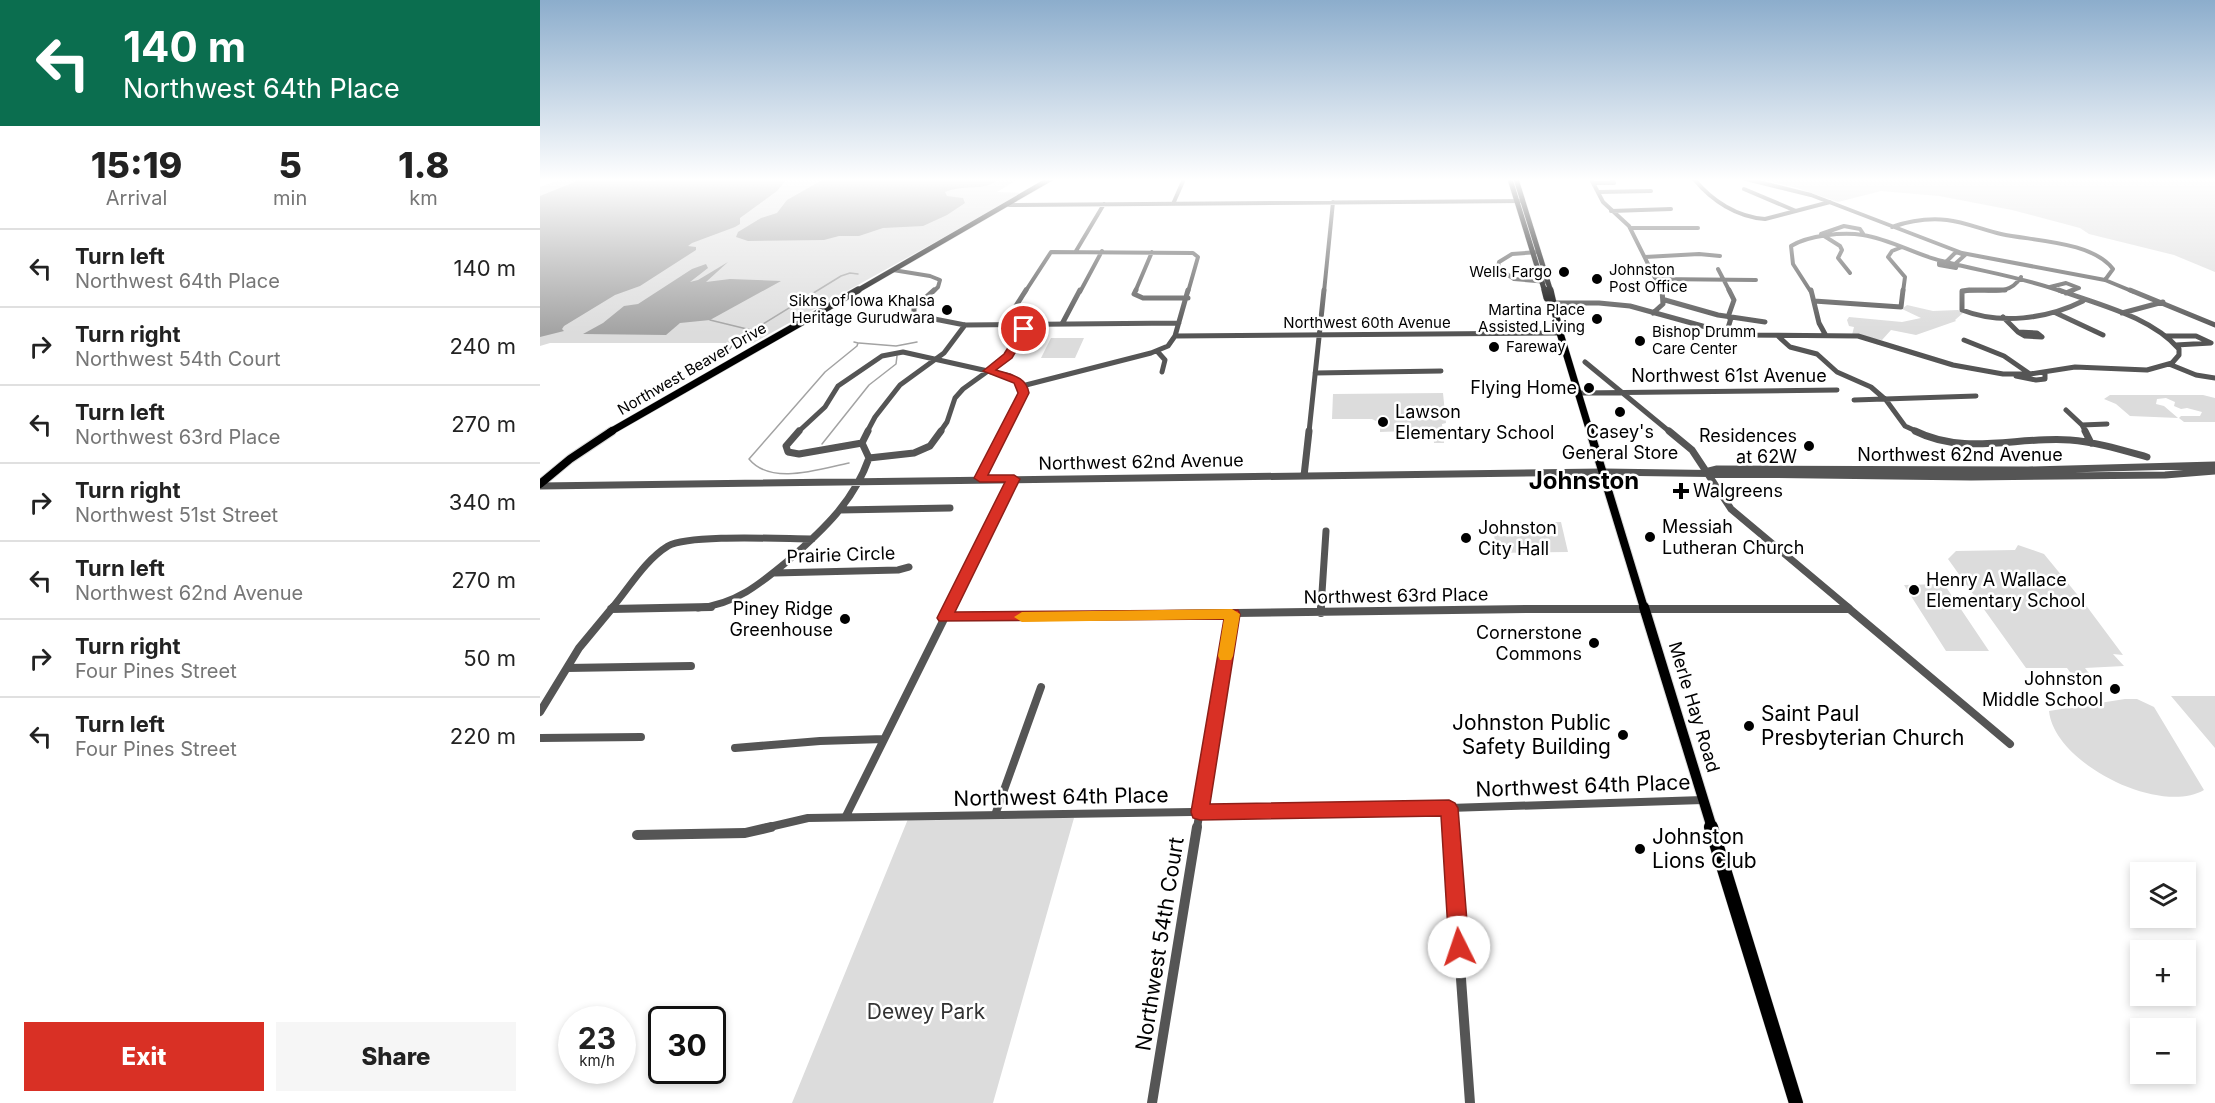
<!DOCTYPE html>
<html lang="en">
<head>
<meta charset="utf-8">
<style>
	:root { --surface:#fff; --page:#f6f6f6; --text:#222; --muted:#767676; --line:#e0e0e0; --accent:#d93025 }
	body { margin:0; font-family:Inter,sans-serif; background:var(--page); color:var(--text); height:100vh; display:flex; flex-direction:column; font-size:22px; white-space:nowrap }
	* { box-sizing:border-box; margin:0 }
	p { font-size:20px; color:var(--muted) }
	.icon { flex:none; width:33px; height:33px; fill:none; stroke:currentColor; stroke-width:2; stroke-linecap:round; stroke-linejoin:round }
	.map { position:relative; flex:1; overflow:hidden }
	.details { display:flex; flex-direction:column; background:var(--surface); width:540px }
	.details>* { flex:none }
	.guide { background:#0b6e4f; color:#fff; overflow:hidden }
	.tools { position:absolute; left:1590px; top:862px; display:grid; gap:12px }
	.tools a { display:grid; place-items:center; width:66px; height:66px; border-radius:0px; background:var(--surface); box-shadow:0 3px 9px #0003; font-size:30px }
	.speed { position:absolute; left:18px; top:1006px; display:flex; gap:12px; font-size:30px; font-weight:700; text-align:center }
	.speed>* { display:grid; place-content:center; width:78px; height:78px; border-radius:50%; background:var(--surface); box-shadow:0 3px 9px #0003; line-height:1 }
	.speed small { font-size:15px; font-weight:400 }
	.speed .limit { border:3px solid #111; border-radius:9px; background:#fff; color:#111 }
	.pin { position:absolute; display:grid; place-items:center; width:51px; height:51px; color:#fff; margin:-26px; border:3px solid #fff; border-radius:50%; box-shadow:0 2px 6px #0007 }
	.me { position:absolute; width:66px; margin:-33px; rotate:356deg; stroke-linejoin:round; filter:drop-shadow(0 0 4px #0008) }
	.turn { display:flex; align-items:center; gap:21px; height:126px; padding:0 24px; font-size:27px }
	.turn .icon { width:78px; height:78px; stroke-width:2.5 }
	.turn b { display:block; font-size:42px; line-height:51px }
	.eta { display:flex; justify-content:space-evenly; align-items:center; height:102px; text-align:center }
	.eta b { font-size:36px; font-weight:800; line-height:42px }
	.action { display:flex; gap:12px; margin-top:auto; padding:12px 24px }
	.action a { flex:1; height:69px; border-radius:0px; background:var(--accent); color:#fff; font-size:24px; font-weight:800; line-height:69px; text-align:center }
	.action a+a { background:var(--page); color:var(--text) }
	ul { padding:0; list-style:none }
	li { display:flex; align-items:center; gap:18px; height:78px; padding:0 24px; border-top:2px solid var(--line) }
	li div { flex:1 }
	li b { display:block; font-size:22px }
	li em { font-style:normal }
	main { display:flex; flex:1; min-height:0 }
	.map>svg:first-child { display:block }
	.green { fill:#dcdcdc }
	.water { fill:#a3a3a3 }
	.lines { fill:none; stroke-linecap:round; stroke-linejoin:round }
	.stream { stroke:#a3a3a3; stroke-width:1.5 }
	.major-far4-casing { stroke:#dbdbdb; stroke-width:6 }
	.major-far3-casing { stroke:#dbdbdb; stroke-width:8 }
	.major-far2-casing { stroke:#dbdbdb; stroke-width:10 }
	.major-far1-casing { stroke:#dbdbdb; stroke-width:12 }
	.major-casing { stroke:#dbdbdb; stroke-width:15 }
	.minor-far4 { stroke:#555; stroke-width:4 }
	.minor-far3 { stroke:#555; stroke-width:5 }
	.minor-far2 { stroke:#555; stroke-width:7 }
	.minor-far1 { stroke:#555; stroke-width:8 }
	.minor { stroke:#555; stroke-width:10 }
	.major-far4 { stroke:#000; stroke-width:5 }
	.major-far3 { stroke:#000; stroke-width:7 }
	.major-far2 { stroke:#000; stroke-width:8 }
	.major-far1 { stroke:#000; stroke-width:10 }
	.major { stroke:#000; stroke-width:14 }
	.route { fill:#d93025; stroke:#8d1f18; stroke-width:1.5 }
	.slow { fill:#f59e0b }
	.poi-dot { fill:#000; stroke:#fff; stroke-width:2 }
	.labels { text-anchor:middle; stroke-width:5; stroke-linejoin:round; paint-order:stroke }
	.far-poi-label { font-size:15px; fill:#000; stroke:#fff; text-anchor:start }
	.far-street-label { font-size:15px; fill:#000; stroke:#fff }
	.street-label { font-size:18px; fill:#000; stroke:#fff }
	.poi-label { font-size:18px; fill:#000; stroke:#fff; text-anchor:end }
	.near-poi-label { font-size:21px; fill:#000; stroke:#fff; text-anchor:start }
	.near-street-label { font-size:21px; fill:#000; stroke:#fff }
	.near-park-label { font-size:21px; fill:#333; stroke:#fff }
	.district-label { font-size:24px; font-weight:bold; fill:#000; stroke:#fff }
</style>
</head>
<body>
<main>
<section class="details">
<div class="guide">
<div class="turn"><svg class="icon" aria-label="left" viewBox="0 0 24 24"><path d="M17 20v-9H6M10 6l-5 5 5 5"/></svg><div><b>140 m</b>Northwest 64th Place</div></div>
</div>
<div class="eta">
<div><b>15:19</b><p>Arrival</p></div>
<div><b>5</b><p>min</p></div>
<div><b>1.8</b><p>km</p></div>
</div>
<ul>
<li><svg class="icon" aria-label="left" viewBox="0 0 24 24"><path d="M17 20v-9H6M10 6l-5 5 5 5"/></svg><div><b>Turn left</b><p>Northwest 64th Place</p></div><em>140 m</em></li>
<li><svg class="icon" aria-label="right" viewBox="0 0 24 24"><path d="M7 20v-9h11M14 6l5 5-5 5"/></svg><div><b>Turn right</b><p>Northwest 54th Court</p></div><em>240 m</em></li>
<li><svg class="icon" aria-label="left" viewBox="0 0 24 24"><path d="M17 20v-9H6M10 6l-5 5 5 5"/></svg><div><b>Turn left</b><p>Northwest 63rd Place</p></div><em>270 m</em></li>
<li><svg class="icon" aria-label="right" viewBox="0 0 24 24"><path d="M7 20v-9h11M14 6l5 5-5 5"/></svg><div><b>Turn right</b><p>Northwest 51st Street</p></div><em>340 m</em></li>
<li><svg class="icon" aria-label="left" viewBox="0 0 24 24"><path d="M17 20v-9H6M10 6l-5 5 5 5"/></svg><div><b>Turn left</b><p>Northwest 62nd Avenue</p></div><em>270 m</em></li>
<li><svg class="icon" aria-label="right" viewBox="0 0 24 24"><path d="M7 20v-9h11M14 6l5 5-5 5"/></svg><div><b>Turn right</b><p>Four Pines Street</p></div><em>50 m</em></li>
<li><svg class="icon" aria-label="left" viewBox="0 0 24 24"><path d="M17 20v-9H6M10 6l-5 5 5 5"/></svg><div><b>Turn left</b><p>Four Pines Street</p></div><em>220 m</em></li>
</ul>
<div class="action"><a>Exit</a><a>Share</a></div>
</section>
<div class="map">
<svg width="1675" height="1103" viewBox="0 0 1675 1103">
	<rect width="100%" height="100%" fill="#fff"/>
	<path class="green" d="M22,179H478L457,192L484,193L213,343H10L0,346V187Z
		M1219,179H1675V272L1634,255L1549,234L1540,228L1472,210L1399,196L1341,191L1298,202L1257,188Z
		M1367,305L1393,311L1418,310L1423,313L1415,320L1416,321L1376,335L1351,330L1342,340L1312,335L1314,327L1309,326L1307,320L1309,317L1362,322L1381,318L1362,309Z
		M511,338H544L535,358H501Z
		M903,393L906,423L902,424L904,443H894L893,430L840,432V423L832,419H792L793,394Z
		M1570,395H1663L1675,398V422H1644L1639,418L1641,416H1660L1662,412L1647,408L1641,409L1634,406L1635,402L1626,398L1617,399L1616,404L1624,406L1638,418L1590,416L1576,404L1564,399Z
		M1021,522L1028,552L957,553L952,523Z
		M1478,545L1504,554L1545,604L1583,655L1573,654L1584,666L1545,668L1551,676H1533L1527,668H1486L1408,559L1416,551L1475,550Z
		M1404,584L1449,651H1406L1364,585Z
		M1631,696H1675V748Z
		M1585,699H1597L1614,707L1664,790C1619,816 1514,763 1509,711Z
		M534,818L453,1103H252L368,819Z"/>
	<path class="water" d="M42,179L98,181L247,179L237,191L200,218V224L195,227L152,243L148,246L156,247V250L100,286L75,295L24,326L22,329L24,331L0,337V196Z
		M284,179H459C445,192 423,184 405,192L407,196L423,198L425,203L407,215L383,226L343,228L319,236H299L284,240L208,241L196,237L198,232L221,218L237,213L247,200Z
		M188,262L166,282L190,279L241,281L170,320L140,323L126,335L43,334L63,323L84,306L98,304L152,269L166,264L168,268L150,282L158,280Z"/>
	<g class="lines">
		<path class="stream" d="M170,320L211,330
			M319,343L356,346L377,342
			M188,352L194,342L301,276L310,273L318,274
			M282,444L329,385L356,364L357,356
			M309,463C280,469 231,486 209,459L285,372L317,346L318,343L314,342"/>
		<g class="major-far4-casing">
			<path id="major-far4" d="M970,179L1005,292
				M976,179L1011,292
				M315,292L510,179"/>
		</g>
		<g class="major-far3-casing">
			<path id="major-far3" d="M1005,290L1007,298
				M1010,290L1020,333L1050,432
				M70,432L318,290"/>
		</g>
		<g class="major-far2-casing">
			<path id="major-far2" d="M1050,431L1104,608
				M0,484L30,459L72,431"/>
		</g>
		<g class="major-far1-casing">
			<path id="major-far1" d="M1104,607L1172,828"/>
		</g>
		<g class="major-casing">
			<path id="major" d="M1171,827L1256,1103"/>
		</g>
		<path class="minor-far4" d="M1051,179L1063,202L1089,226L1122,292
			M1154,179C1172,201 1197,217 1225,219L1290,202
			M1206,179L1271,195L1422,253L1565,280L1594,292
			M1053,183H1074L1072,179
			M1204,189L1256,211
			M1058,192L1111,191
			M633,204L644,179
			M469,205L983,201
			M1071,211L1131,209
			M1352,227C1369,221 1388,218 1407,220C1425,222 1443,230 1461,234C1493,241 1552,241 1573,269L1565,280
			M1090,228H1158
			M1362,247L1352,251L1348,257L1365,277L1363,292
			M536,251L564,204
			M999,252L972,254L959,262L958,268L974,279L1008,282
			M1416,252L1425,255L1415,264L1416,268L1399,265V262H1406Z
			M1105,257L1159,254L1180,256
			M1178,269L1190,292
			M353,270L390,276L400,280L398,287L393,292
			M1310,273L1298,258L1302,250L1300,246L1281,234L1304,226L1320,229L1324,235
			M1116,279L1216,280
			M1510,287L1526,283L1539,288L1529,292
			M485,292L511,252L653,253L658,257L648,292
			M540,292L562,251
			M595,292L612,252
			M784,292L793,202
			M1271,292L1253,264L1251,246C1269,235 1303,232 1323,235C1350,239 1376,255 1402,261C1444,272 1482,277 1523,292
			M1422,292C1443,286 1467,300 1481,277"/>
		<path class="minor-far3" d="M394,290L374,308V315L425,325L639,323
			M596,290L594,294L603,298H648
			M1271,290L1279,323L1285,334
			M1429,290L1422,291V310C1460,325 1507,319 1543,301
			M1430,290H1465
			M1590,290L1675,325
			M1526,293L1533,290
			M1125,300L1178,315L1225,322
			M1274,301L1361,307L1363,290
			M1008,303H1059L1090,306L1195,335L1318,336L1413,365L1463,374H1490L1535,367L1607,370L1632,363L1639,355V349C1610,316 1559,305 1519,290
			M1113,313L1123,304L1122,290
			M1516,313L1563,335
			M1582,313L1623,302
			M1188,317L1194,300L1189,290
			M1463,317L1478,332
			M522,324L540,290
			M464,325L486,290
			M1188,328L1191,318
			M1478,332L1497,333L1502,337L1485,336Z
			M635,336L1020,333
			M1238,336L1250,347L1277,354L1297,372L1331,387L1346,400L1365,426L1378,432
			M1626,336H1656L1671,343L1636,345
			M1424,340L1464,356L1490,374
			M617,351L625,360L622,372
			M1045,362L1130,432
			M1629,364L1656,375L1675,378
			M775,373L901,371
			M1476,376L1496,380L1505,379V372
			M482,386L611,353L628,346L635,336L648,290
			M1039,393L1297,390
			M1314,400L1436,396
			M1526,410L1542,425L1546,432
			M1542,425L1567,424
			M258,432L285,407L298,386L342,356L363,352L470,376L482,386L481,402L465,432
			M327,432L335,417L360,385L404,353L425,325
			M400,432L407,422L415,398L423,389L466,358L487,324
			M769,432L784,290"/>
		<path class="minor-far2" d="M259,431L246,446L248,452L259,454L322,443
			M1129,431L1152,450L1191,509L1309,608
			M1375,431C1425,456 1477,436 1530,440C1556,442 1582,450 1607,457
			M1545,431L1551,443
			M329,458L374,453L390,446L401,431
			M1169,471L1177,469L1488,470L1675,465
			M764,476L769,431
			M440,478L465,431
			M0,486L1063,472L1431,477L1625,475L1675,471
			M300,510L410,508
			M234,573L358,570L369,567
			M72,608C89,588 105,560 128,546C150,534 243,539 272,539
			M158,608C197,604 221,583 250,559C284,529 314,501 329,458L322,443L328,431
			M410,608L474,479
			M781,608L786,531"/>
		<path class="minor-far1" d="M1307,607L1470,744
			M71,609L171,607
			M781,613V607
			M405,617L987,609H1308
			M27,668L151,666
			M0,712L39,648L73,607
			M0,738L101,737
			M195,748L280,741L344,739
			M909,808L910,828
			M455,815L501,687
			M306,816L410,607
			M225,828L268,818L909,808L1163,800
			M657,828L692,614"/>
		<path class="minor" d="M910,827L930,1103
			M97,835L205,833L231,827
			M612,1103L657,827"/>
		<use href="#major-far4" class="major-far4"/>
		<use href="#major-far3" class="major-far3"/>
		<use href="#major-far2" class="major-far2"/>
		<use href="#major-far1" class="major-far1"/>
		<use href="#major" class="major"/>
	</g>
	<linearGradient id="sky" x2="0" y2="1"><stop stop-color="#8cadcc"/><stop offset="0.54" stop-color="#fff"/><stop offset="1" stop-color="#fff" stop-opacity="0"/></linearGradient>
	<rect width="1675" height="333" fill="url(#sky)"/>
	<path class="route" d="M481,327L489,329L472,358L456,370C471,375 486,376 489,393L448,475H474L480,479L415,612L698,610L700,614L670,804L909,800L915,803L918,808L929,947L926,954L919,957L912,954L909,947L901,816L660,820L653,818L651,812L684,619L399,621L397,618L465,482H440L434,478L478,393L474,383L443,371L464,354Z"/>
	<path class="slow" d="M692,609L700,614L693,656L691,660H680L678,656L684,619L482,622L474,617L482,612Z"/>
	<g class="poi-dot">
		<circle cx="1024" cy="272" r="6"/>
		<circle cx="1057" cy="279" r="6"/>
		<circle cx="407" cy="310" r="6"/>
		<circle cx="1057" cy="319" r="6"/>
		<circle cx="1100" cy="341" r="6"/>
		<circle cx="954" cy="347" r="6"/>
		<circle cx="1049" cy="388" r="6"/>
		<circle cx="1080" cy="412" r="6"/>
		<circle cx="843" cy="422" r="6"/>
		<circle cx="1269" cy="446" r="6"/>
		<path d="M1138 482h6v6h6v6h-6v6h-6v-6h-6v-6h6z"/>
		<circle cx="1110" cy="537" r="6"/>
		<circle cx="926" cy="538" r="6"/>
		<circle cx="1374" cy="590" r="6"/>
		<circle cx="305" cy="619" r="6"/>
		<circle cx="1054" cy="643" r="6"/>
		<circle cx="1575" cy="689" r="6"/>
		<circle cx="1209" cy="726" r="6"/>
		<circle cx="1083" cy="735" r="6"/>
		<circle cx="1100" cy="849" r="6"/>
	</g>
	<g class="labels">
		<g class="far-poi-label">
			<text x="1069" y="275">Johnston<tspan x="1069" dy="17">Post Office</tspan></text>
			<text x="1012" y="277" text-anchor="end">Wells Fargo</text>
			<text x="395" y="306" text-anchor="end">Sikhs of Iowa Khalsa<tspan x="395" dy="17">Heritage Gurudwara</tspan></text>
			<text x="1045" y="315" text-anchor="end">Martina Place<tspan x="1045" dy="17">Assisted Living</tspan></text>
			<text x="1112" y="337">Bishop Drumm<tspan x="1112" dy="17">Care Center</tspan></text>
			<text x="966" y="352">Fareway</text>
		</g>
		<g class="far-street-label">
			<text x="827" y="328">Northwest 60th Avenue</text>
			<text transform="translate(152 369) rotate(-30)" y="5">Northwest Beaver Drive</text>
		</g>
		<g class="street-label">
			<text x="1189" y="382">Northwest 61st Avenue</text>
			<text x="1420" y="461">Northwest 62nd Avenue</text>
			<text transform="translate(601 462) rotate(-1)" y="6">Northwest 62nd Avenue</text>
			<text transform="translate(301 555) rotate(-2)" y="6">Prairie Circle</text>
			<text transform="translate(856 596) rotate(-1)" y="6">Northwest 63rd Place</text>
			<text transform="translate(1154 707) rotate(73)" y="6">Merle Hay Road</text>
		</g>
		<g class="poi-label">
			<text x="1037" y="394">Flying Home</text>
			<text x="855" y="418" text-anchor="start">Lawson<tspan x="855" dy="21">Elementary School</tspan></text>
			<text x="1080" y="438" text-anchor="middle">Casey's<tspan x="1080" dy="21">General Store</tspan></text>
			<text x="1257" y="442">Residences<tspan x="1257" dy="21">at 62W</tspan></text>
			<text x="1153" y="497" text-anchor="start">Walgreens</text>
			<text x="1122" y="533" text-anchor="start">Messiah<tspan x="1122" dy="21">Lutheran Church</tspan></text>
			<text x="938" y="534" text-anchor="start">Johnston<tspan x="938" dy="21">City Hall</tspan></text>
			<text x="1386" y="586" text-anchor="start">Henry A Wallace<tspan x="1386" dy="21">Elementary School</tspan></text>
			<text x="293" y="615">Piney Ridge<tspan x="293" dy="21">Greenhouse</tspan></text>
			<text x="1042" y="639">Cornerstone<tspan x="1042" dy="21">Commons</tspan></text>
			<text x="1563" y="685">Johnston<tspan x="1563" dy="21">Middle School</tspan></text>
		</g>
		<g class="near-poi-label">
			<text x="1221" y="721">Saint Paul<tspan x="1221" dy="24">Presbyterian Church</tspan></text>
			<text x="1071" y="730" text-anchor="end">Johnston Public<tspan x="1071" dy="24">Safety Building</tspan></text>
			<text x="1112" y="844">Johnston<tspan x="1112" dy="24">Lions Club</tspan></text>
		</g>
		<g class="near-street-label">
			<text transform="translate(1043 786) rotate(-2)" y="7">Northwest 64th Place</text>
			<text transform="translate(521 797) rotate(-1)" y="7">Northwest 64th Place</text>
			<text transform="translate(620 944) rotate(-81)" y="7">Northwest 54th Court</text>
		</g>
		<g class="near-park-label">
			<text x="386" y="1019">Dewey Park</text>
		</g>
		<g class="district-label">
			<text x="1044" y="489">Johnston</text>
		</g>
	</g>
</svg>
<div class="tools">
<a><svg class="icon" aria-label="layers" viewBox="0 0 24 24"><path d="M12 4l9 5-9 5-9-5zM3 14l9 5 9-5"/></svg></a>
<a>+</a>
<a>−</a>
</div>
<div class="speed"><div>23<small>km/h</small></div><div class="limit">30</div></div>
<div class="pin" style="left:484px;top:329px;background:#d93025"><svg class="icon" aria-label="arrive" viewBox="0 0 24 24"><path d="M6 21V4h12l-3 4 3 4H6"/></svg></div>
<svg class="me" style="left:919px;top:947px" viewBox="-20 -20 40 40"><circle r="19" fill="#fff"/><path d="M0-13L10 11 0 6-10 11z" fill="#d93025"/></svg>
</div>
</main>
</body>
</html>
